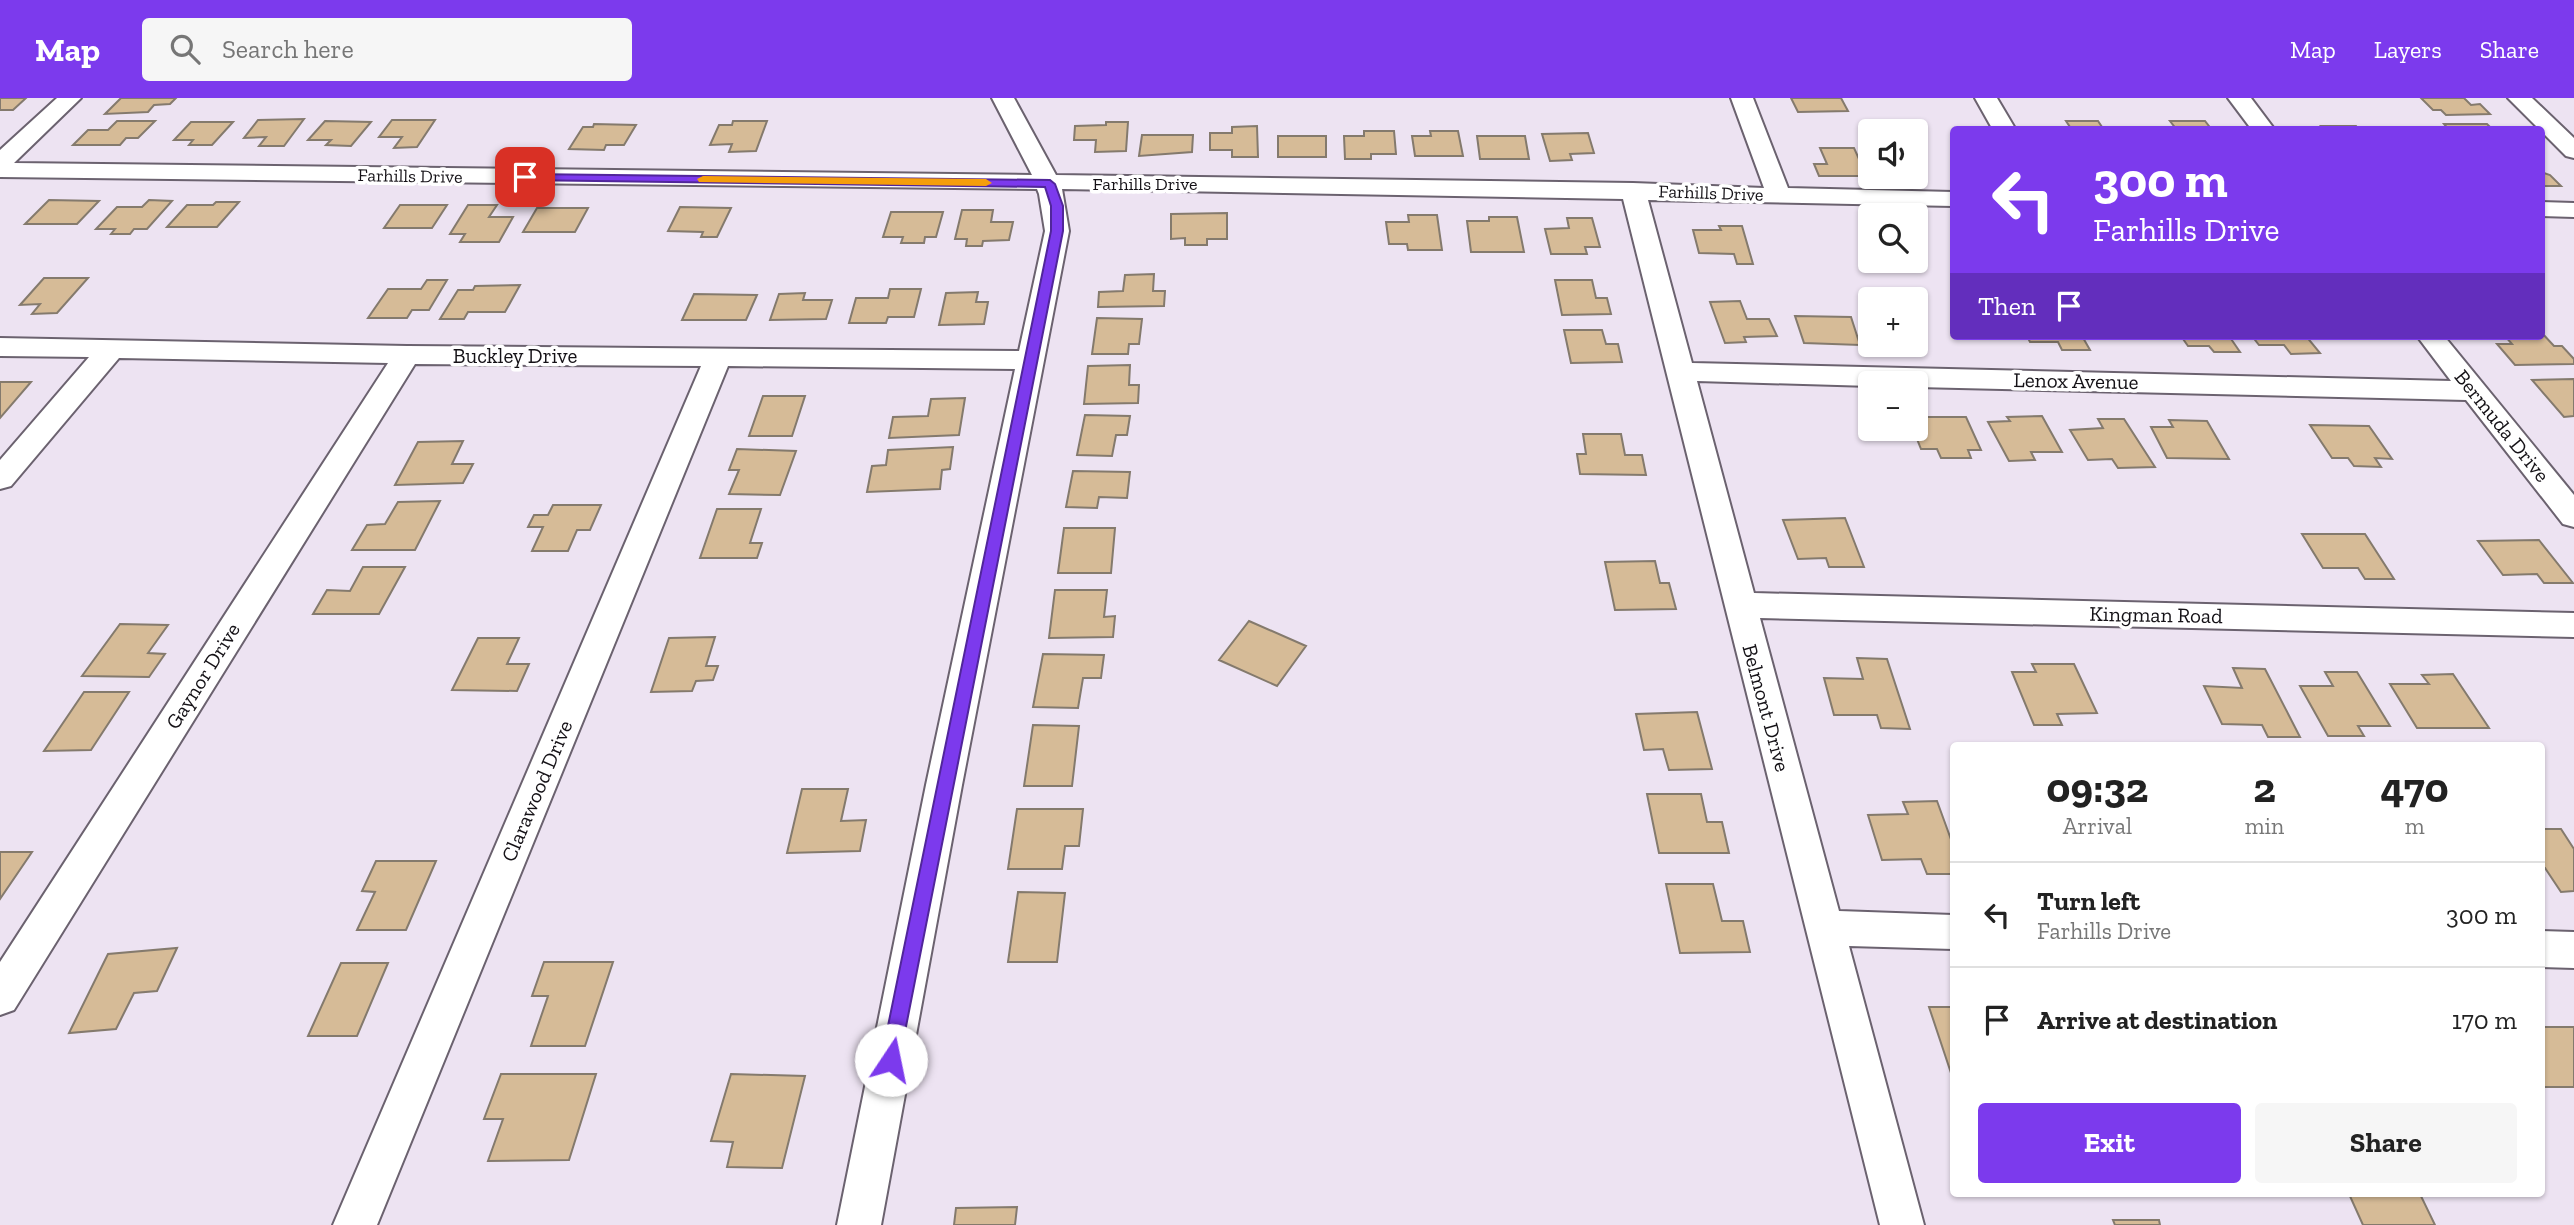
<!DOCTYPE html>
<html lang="en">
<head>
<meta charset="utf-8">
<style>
	:root { --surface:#fff; --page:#f6f6f6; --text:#222; --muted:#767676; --line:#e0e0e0; --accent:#7c3aed }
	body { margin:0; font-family:"Zilla Slab",serif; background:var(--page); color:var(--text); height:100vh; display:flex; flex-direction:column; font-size:26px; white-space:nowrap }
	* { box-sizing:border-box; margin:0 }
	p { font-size:23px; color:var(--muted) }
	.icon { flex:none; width:38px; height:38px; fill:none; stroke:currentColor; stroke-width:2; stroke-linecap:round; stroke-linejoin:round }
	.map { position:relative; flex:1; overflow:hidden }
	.panel { position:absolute; left:1950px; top:644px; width:595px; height:455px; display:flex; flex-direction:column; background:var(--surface); border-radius:7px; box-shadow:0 2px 5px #0004 }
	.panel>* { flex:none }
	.guide { position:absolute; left:1950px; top:28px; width:595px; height:214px; border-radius:7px; box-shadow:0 2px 5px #0004; background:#7c3aed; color:#fff; overflow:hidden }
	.buttons { position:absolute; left:1858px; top:21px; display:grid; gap:14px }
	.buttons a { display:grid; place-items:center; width:70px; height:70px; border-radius:7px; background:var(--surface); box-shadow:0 2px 5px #0004; font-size:35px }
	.pin { position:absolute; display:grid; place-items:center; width:60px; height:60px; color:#fff; margin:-30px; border-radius:14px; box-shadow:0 4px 10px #0006 }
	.me { position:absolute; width:77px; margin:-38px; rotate:11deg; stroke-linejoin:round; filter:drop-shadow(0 0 5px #0008) }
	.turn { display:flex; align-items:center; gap:24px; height:147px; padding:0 28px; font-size:32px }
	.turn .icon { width:91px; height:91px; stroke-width:2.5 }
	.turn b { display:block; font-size:49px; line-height:60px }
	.then { display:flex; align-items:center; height:66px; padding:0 28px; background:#0003; gap:14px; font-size:26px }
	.eta { display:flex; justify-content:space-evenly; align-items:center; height:119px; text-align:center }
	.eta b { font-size:42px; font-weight:700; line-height:49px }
	.button { display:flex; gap:14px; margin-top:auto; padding:14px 28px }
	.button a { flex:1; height:80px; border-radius:7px; background:var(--accent); color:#fff; font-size:28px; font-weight:700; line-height:80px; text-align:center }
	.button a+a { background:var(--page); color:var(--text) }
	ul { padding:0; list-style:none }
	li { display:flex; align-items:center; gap:21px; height:105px; padding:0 28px; border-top:2px solid var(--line) }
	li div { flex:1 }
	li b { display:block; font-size:26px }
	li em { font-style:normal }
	header { display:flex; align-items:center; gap:42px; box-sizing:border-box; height:98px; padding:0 35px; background:var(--accent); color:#fff }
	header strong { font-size:33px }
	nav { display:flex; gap:38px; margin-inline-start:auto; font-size:24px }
	.search { width:490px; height:63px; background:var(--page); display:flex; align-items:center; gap:18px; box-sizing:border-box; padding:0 24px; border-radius:7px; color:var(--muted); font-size:26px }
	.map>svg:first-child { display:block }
	.building { fill:#d6bb97; stroke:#847a6d; stroke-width:2 }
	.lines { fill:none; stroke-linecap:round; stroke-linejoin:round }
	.minor-casing { stroke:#6b626f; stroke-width:4 }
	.minor { fill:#fff; fill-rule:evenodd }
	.route { fill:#7c3aed; stroke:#51269a; stroke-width:2 }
	.slow { fill:#f59e0b }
	.labels { text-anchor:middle; stroke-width:7; stroke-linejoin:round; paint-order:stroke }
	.far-street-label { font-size:18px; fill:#141116; stroke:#fff }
	.street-label { font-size:21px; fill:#141116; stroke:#fff }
</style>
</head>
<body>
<header>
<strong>Map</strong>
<div class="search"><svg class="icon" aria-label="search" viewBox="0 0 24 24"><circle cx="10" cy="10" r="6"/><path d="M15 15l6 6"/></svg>Search here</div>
<nav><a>Map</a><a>Layers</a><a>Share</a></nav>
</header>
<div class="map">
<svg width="2574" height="1127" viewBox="0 0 2574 1127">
	<rect width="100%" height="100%" fill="#ede3f2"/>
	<path class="building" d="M0,0H26L13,12H0Z
		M121,0H176L170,6L154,7L148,14L105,16Z
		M1791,0H1841L1848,13L1798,14Z
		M2421,0H2464L2471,7L2480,6L2490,16L2446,17L2441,12H2433Z
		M304,21L284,48H259L266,39L244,40L258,22Z
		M392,22H435L417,49L394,50L402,39H379Z
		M117,23H155L138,40H126L120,47H73L88,32H108Z
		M325,23L371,24L351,48L326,47L331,42H308Z
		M733,23H767L756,53L729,54L732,46L710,47L719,27H732Z
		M2066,23H2098L2104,32H2072Z
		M2170,23H2205L2212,32H2177Z
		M191,24H233L212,47H189L193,42H174Z
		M1106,24H1128L1126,53L1095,54L1096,42H1074L1075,28L1106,27Z
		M594,26L636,27L624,47H606L604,52L569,51L583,29H593Z
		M2444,26H2487L2493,32H2449Z
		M1257,28L1258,59H1232V52H1210V35H1232V29Z
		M2321,28H2356L2359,32H2324Z
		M1364,33H1394L1396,56H1371V61H1345L1344,38H1364Z
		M1430,33H1458L1463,58H1415L1412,38H1431Z
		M1588,35L1594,55L1570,56L1572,62L1550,63L1542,36Z
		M1142,37H1193L1192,54L1139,58Z
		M1278,38H1326V59H1278Z
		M1477,38H1525L1529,61H1480Z
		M1820,50H1854L1859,61H1869L1871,78H1819L1814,66H1827Z
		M2541,74L2550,77L2561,88H2541Z
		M49,102L99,103L77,126H25Z
		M149,102L172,103L147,131H134L130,136H111L115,131H96L117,109H142Z
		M216,104H239L217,129H167L187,107H213Z
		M400,107H447L432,130H384Z
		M468,107H497L489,119H513L499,144H460L465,136H450Z
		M680,109L731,110L717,139H701L703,134L668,133Z
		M537,110H588L575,134H523Z
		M962,112H993L991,124H1013L1009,142L983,143L982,148H966L967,141H955Z
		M891,114H943L936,139H925L924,145H901L903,139H883Z
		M1227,115V141H1207V147H1185V140L1171,141V116Z
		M1408,117H1437L1442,152H1408L1407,146H1389L1386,124H1409Z
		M1489,119H1517L1524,154H1471L1467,123H1489Z
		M1567,120H1592L1600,149H1585L1587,156H1551L1545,131L1569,130Z
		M1719,128H1742L1753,166H1737L1734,156L1699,155L1693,132H1721Z
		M1154,176L1153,193H1165L1164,208L1098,209L1099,194L1123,193L1125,177Z
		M44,180H88L57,215L32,216L40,206L20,207Z
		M427,182H447L429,212H412L407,220H368L388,191H421Z
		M1555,182H1592L1596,200H1607L1611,216L1562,217Z
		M520,187L505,214H468L464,221H440L458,192H473L475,188Z
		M890,191H921L914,219H888L886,225H849L856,200H888Z
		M978,194L976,204H988L984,226L939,227L946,195Z
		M805,195L803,202H832L826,221L770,222L779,196Z
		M694,196L757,197L746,222H682Z
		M1740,203L1747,221H1769L1777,238L1744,239L1746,244L1725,245L1710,204Z
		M1795,218L1851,219L1860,247L1804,245Z
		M1097,220L1142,221L1139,246H1129L1128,256H1092Z
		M1564,232H1602L1606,246H1618L1622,264L1571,265Z
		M2541,234L2554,248H2562L2574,261V266L2515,267L2497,246H2512L2505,238H2541Z
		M2027,238H2082L2090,252H2062L2058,244H2030Z
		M2181,238H2229L2240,254H2214L2209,248H2188Z
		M2252,238H2306L2320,255L2291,256L2284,247H2259Z
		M1130,267L1129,287H1139L1138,305L1084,306L1088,268Z
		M2574,281V318L2564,319L2532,282Z
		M0,284H31L0,320Z
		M763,298H805L792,338H749Z
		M965,300L959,337L889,340L893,319L928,318L931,301Z
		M1085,317L1130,318L1127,337H1116L1112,358L1077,357Z
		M2042,318L2062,354H2031L2035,362L2009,363L1988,324L2010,323L2007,319Z
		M1916,319H1966L1981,352H1968L1971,360H1941L1937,351H1921L1913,331H1916Z
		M2098,321H2124L2155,369L2118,370L2112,361L2088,362L2070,332L2103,330Z
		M2169,322L2207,323L2229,361L2167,360L2151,329H2173Z
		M2310,327L2369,328L2392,361L2375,360L2381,369L2354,368L2348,360H2332Z
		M1583,336H1621L1625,357H1642L1646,377L1580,376L1577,356H1586Z
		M463,343L452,366H473L463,385L395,387L418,344Z
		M953,349L950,371L942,372L940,391L867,394L872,368L886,367L888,352Z
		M737,351L796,353L780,397L729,396L739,372H729Z
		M1073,373L1130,374L1127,400L1099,399L1097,410L1066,409Z
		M440,403L415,452H352L367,427L385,426L398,404Z
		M553,407H601L590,432H577L568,453H532L543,429H528L534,417H548Z
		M717,411H761L750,445H762L757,460H700Z
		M1845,420L1864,469H1829L1826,460L1798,461L1783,422Z
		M1064,430H1115L1111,475H1058Z
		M2302,436H2365L2394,481H2365L2358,470H2323Z
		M2539,442L2573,485H2544L2537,476L2503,477L2478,443Z
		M1655,463L1660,485H1669L1676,511L1615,512L1605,464Z
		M363,469H405L379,516H313L327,492L350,493Z
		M1055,492H1107L1104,519L1115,518L1113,539L1049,540Z
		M1249,523L1306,548L1277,588L1219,562Z
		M120,526L168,527L148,555L165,556L149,579L82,578Z
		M715,539L706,568H718L713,582L696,583L692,593L651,594L669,540Z
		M478,540H519L507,566H529L517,593L452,592Z
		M1043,556L1104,557L1101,580H1083L1078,610L1033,609Z
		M1857,560L1887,561L1910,631L1881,630L1877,617H1834L1824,580L1863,581Z
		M2032,566H2074L2097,615L2057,616L2062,627H2034L2012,574H2036Z
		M2233,570L2265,571L2300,639H2268L2262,627L2222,626L2204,588L2242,590Z
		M2325,574H2357L2390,628H2358L2364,638H2328L2300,588H2333Z
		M2453,576L2489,630H2417L2390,586H2429L2422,577Z
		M84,594H129L91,652L44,653Z
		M1697,614L1712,671L1669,672L1663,651L1644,652L1636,616Z
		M1033,627L1079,628L1072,688H1024Z
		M802,691H848L841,723L866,722L860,753L787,755Z
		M1647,696H1701L1707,724H1722L1729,755H1659Z
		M1937,703L1953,747V776H1927L1921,761L1882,762L1868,717L1908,716L1903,704Z
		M1017,711H1083L1079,748H1065L1062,771H1008Z
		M2541,731H2561L2574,751V793L2561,794L2545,770H2541Z
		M0,754H32L0,801Z
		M376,763H436L406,832H357L375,794L362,793Z
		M1666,786H1713L1722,823H1743L1750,854L1680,855Z
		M1018,794L1065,795L1057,864H1008Z
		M177,850L157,893L134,895L116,931L69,935L108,856Z
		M544,864H613L585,948H531L548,898H532Z
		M341,865H388L357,938H308Z
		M1929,909H1953V981Z
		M2541,929H2574V989H2541Z
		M501,976H596L569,1062L488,1063L503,1021H484Z
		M731,976L805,978L782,1070L727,1069L733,1044L711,1043Z
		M2349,1096H2420L2435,1127H2363Z
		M1017,1109L1015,1127H954L956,1110Z
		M2113,1122H2159L2160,1127H2115Z"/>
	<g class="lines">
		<g class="minor-casing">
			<path id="minor" d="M57,0H81L14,65L1032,77L992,0H1014L1056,77L1633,85L1764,90L1731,0H1753L1788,90L1953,94V108L1648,102L1692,265L2451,283L2417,238H2444L2574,397V429L2563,426L2466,302L1916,289V285H1871V288L1697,283L1754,495L2574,515V539L1760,520L1839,813L1953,817V851L1849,848L1924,1127H1880L1623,101L1062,91L1069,133L962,687L881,1127H837L926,687L1015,271L728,268L377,1127H333L701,268L415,266L14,912L0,917V864L388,265L119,260L11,388L0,391V362L89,259L0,258V240L407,248L1019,253L1045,133L1039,96L1037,91L0,79V52Z
				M1975,0H1997L2016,32H1993Z
				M2228,0H2251L2275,32H2252Z
				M2508,0H2532L2574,40V60L2566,58Z
				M2541,104L2574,105V119L2541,118Z
				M2541,833L2574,834V870L2541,869Z"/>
		</g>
		<use href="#minor" class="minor"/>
	</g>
	<path class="route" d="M525,76L1050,82L1055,86L1063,108V133L898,969L891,972L884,969L881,962L1051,133V108L1045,89L521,82V77Z"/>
	<path class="slow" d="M703,78L986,81L992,85L986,88L699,84L697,81Z"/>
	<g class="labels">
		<g class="far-street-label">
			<text transform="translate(410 78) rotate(1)" y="6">Farhills Drive</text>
			<text x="1145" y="92">Farhills Drive</text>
			<text transform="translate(1711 95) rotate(2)" y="6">Farhills Drive</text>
		</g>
		<g class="street-label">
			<text x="515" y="265">Buckley Drive</text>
			<text transform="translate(2076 283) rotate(1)" y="7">Lenox Avenue</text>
			<text transform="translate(2502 328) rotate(51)" y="7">Bermuda Drive</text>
			<text transform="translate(2156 517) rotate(1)" y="7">Kingman Road</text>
			<text transform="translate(203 578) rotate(-58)" y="7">Gaynor Drive</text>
			<text transform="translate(1766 610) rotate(75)" y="7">Belmont Drive</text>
			<text transform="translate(537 693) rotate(-67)" y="7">Clarawood Drive</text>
		</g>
	</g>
</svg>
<div class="buttons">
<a><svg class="icon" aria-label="sound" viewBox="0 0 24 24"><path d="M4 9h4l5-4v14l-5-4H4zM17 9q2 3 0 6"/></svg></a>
<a><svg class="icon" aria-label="search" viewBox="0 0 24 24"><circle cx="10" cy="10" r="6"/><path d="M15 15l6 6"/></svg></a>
<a>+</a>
<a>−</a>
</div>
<div class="pin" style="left:525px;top:79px;background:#d93025"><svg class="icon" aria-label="arrive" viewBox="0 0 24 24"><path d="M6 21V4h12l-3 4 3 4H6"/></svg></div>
<svg class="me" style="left:891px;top:962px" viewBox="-20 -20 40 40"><circle r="19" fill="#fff"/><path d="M0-13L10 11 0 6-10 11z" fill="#7c3aed"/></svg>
<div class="guide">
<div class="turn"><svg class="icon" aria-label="left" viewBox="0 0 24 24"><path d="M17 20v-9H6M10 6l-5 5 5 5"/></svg><div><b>300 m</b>Farhills Drive</div></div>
<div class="then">Then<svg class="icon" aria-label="arrive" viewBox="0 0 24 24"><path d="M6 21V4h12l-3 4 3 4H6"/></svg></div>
</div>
<section class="panel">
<div class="eta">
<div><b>09:32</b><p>Arrival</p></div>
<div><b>2</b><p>min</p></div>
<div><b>470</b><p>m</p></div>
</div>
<ul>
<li><svg class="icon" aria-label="left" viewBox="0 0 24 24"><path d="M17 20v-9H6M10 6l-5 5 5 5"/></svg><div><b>Turn left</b><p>Farhills Drive</p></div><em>300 m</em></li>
<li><svg class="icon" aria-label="arrive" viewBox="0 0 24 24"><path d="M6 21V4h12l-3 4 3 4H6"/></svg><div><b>Arrive at destination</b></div><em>170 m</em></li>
</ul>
<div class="button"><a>Exit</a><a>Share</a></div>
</section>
</div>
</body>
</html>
